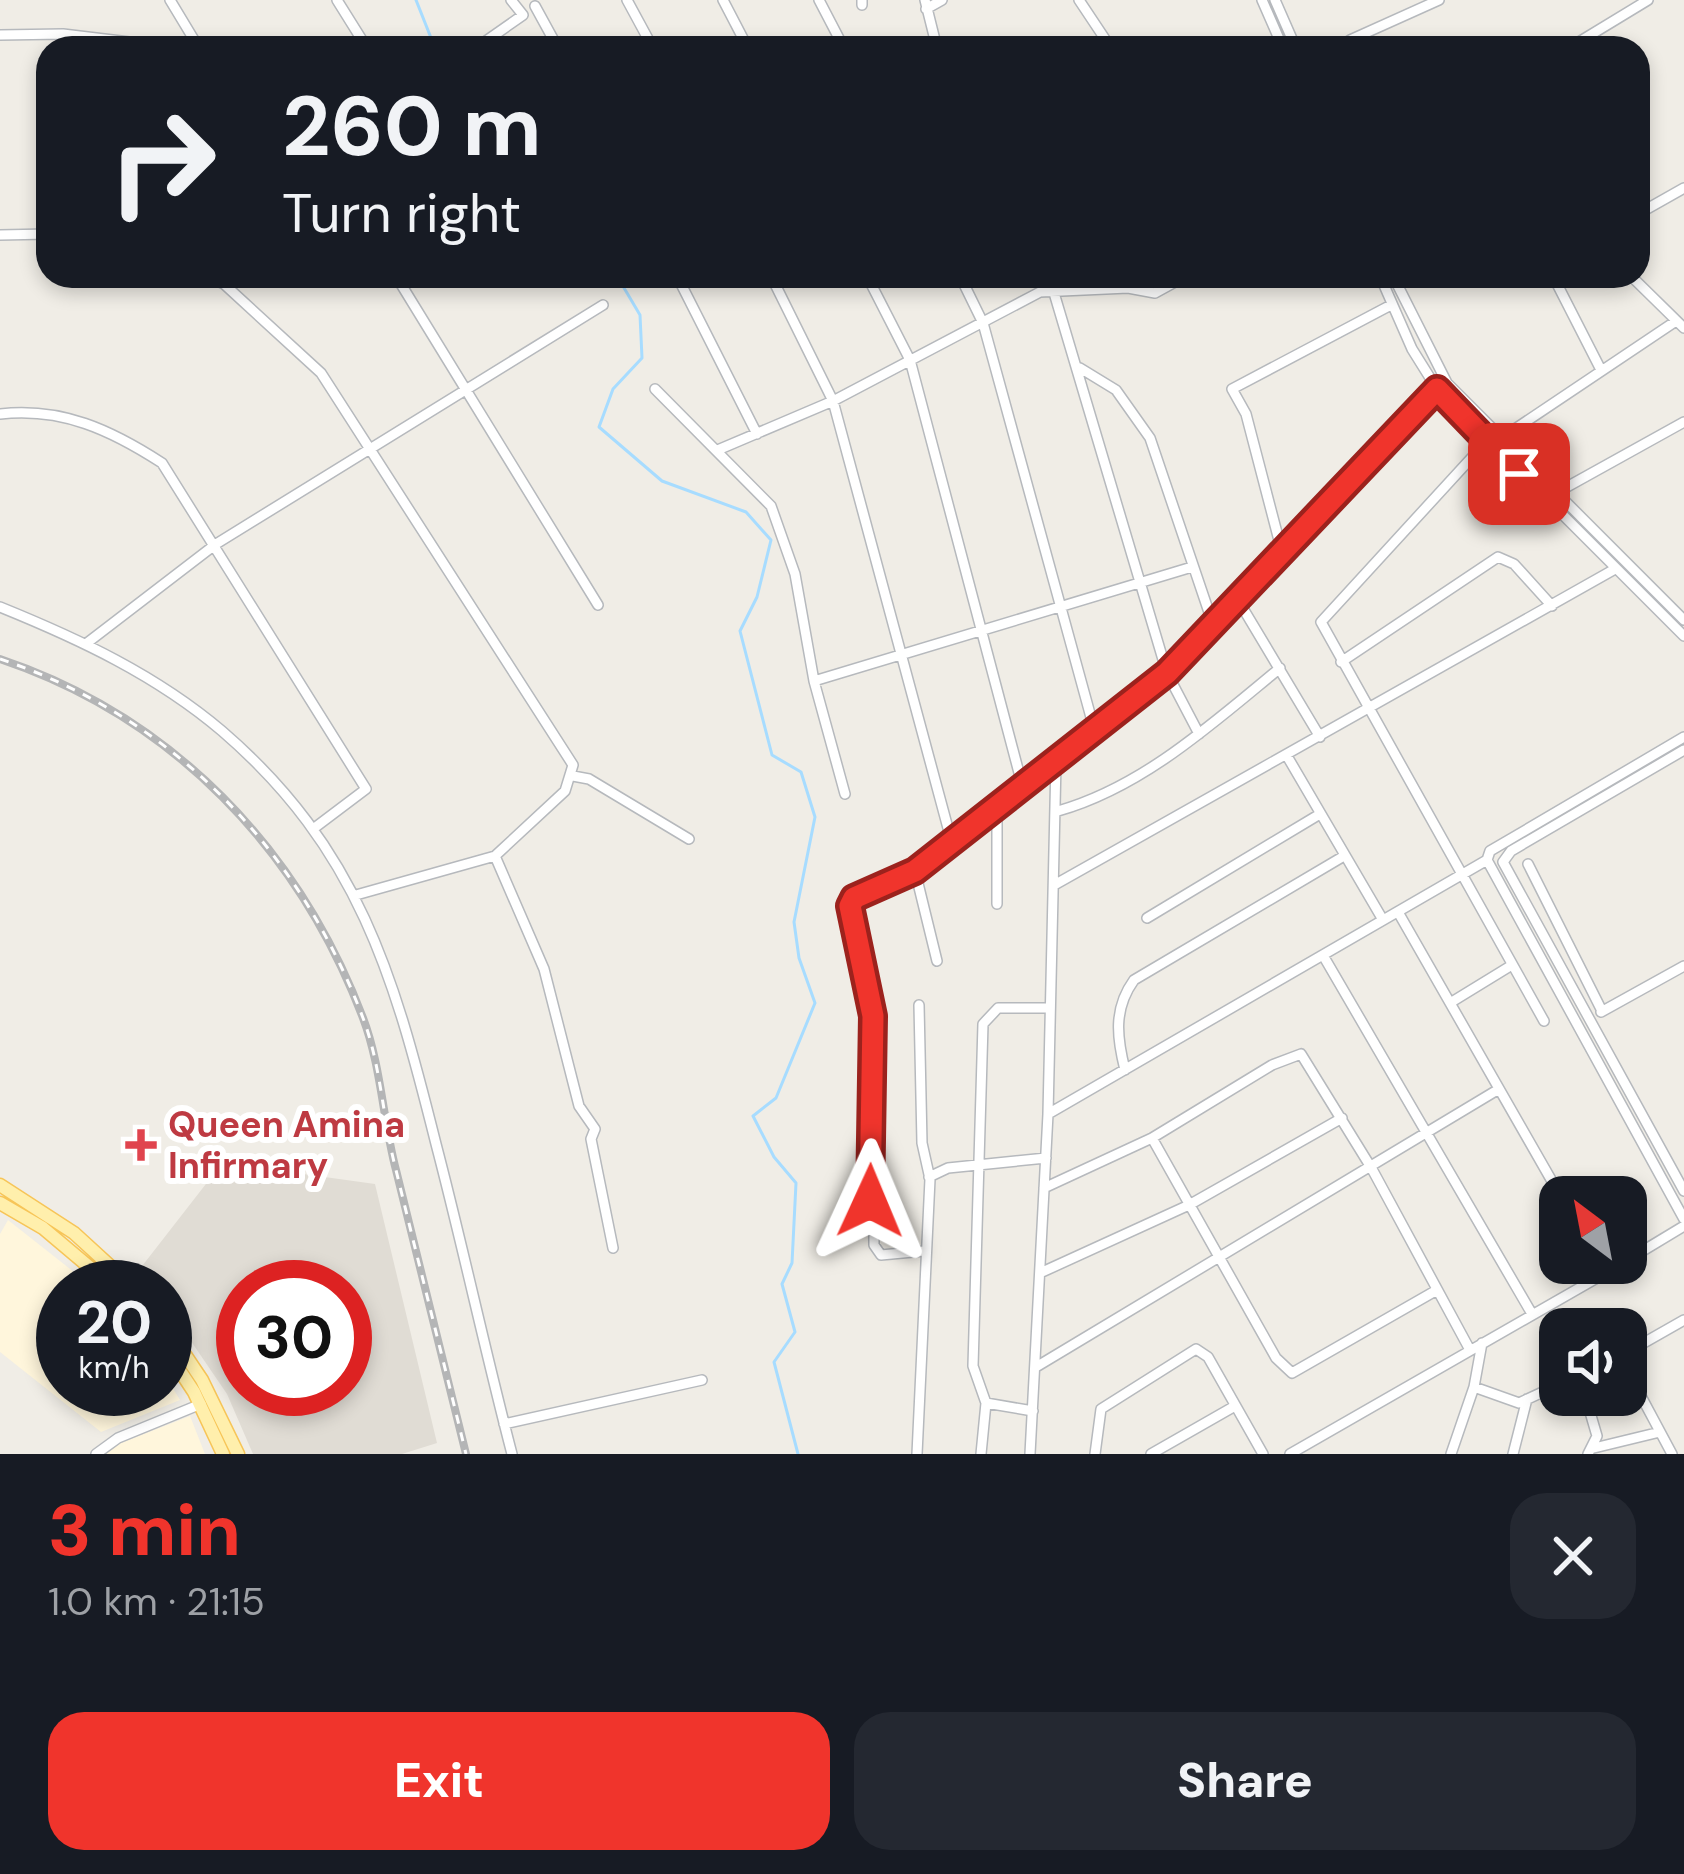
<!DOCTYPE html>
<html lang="en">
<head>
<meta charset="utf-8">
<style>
	:root { --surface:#171b24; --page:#242831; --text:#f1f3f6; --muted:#9ea1a6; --accent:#f0342c }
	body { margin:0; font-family:"DM Sans",sans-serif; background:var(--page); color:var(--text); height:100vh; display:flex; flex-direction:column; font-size:45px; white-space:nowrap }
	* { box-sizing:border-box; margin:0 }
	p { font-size:39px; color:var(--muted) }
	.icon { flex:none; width:66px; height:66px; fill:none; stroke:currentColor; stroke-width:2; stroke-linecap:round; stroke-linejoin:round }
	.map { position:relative; height:1454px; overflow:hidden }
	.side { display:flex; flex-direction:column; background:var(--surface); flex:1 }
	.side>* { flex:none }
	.guide { position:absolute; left:36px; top:36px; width:1614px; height:252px; border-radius:36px; box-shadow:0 6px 18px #0003; background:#171b24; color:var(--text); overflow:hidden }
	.needle { width:78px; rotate:328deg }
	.controls { position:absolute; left:1539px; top:1176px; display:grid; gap:24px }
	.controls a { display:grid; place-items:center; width:108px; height:108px; border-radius:24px; background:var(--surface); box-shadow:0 6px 18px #0003; font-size:60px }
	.speed { position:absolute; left:36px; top:1260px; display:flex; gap:24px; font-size:60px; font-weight:700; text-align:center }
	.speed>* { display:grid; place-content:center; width:156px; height:156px; border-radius:50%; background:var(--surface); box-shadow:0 6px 18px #0003; line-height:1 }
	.speed small { font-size:30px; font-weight:400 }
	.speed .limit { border:18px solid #d22; background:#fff; color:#111 }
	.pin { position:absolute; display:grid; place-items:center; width:102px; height:102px; color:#fff; margin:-51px; border-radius:24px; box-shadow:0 6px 18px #0006 }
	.me { position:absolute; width:132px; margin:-66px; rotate:1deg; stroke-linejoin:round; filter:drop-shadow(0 0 9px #0008) }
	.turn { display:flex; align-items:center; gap:42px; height:252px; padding:0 48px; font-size:54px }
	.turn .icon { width:156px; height:156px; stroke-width:2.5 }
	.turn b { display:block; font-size:84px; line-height:102px }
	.round { display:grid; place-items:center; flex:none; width:126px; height:126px; border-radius:36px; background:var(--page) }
	.headline { display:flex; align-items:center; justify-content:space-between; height:204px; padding:0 48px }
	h1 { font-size:72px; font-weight:800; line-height:90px; color:var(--accent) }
	.primary-button { display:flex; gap:24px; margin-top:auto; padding:24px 48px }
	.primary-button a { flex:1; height:138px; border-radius:36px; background:var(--accent); color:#fff; font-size:48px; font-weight:800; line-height:138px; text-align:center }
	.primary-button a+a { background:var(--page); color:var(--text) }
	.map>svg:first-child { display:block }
	.commercial { fill:#fff6dc }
	.education { fill:#e0dcd4; fill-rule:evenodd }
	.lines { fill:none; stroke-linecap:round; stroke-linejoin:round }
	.stream { stroke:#a7dcff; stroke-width:3 }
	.minor-casing { stroke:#b6b9bd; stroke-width:12 }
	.major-casing { stroke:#f7c558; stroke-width:15 }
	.minor { stroke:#fff; stroke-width:9 }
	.major { stroke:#ffefac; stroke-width:12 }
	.rail-casing { stroke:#b4b5b6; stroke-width:8 }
	.rail { stroke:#fff; stroke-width:3; stroke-dasharray:9; stroke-linecap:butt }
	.route-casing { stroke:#9c221d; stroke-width:30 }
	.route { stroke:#f0342c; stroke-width:21 }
	.health-dot { fill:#e0444e; stroke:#fff; stroke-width:4.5 }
	.labels { text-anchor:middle; stroke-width:12; stroke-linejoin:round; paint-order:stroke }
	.health-label { font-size:36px; font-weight:bold; fill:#be3a42; stroke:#fff; text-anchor:start }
</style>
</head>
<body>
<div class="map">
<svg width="1684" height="1454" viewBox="0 0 1684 1454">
	<rect width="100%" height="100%" fill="#f0ede6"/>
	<path class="commercial" d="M8,1220L93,1287H63V1389H165V1375L180,1400L101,1432L0,1352V1234Z
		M190,1416L205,1454H105L111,1447Z"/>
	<path class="education" d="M260,1168L375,1184L437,1443L402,1454H253L227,1394L165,1303V1287H152L139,1270L216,1171ZM243,1287H345V1389H243Z"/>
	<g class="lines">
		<path class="stream" d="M416,0L435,48
			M617,276L640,315L642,358L613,389L599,427L662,481L746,512L771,540L757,597L740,631L772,755L801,772L815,817L794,922L799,958L815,1003L776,1098L753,1116L774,1157L796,1183L792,1263L782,1284L795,1332L774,1362L798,1454"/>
		<g class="minor-casing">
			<path id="minor" d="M170,0L199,48
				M337,0L367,48
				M627,0L653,48
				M723,0L748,48
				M819,0L844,48
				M862,0V5
				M925,0L937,48
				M1079,0L1111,48
				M1262,0L1283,48
				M1275,0L1296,48
				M535,6L558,48
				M926,9L942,0
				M0,35L63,34L179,48
				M1350,40L1439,0
				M476,48L523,15L511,0
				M1569,48L1648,0
				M1638,214L1684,188
				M0,235L48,234
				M207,276L224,284L321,373L573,765L565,791L495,856L356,895
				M396,276L598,605
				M677,276L757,434
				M771,276L833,401L952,843
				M867,276L910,360L1023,788
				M960,276L983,323L1095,732
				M1049,276L1167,673L1199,734
				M1380,276L1412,349L1437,389L1684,636
				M1393,276L1447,383L1684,620
				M1553,276L1601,370
				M1631,276L1684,328
				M224,284L255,276
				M1080,368L1116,390L1150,438L1214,627
				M655,389L771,506L795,574L814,681L845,794
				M0,414C62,407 111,430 162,463L366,789L313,829
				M1500,439L1676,321
				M1486,442L1321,622L1544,1021
				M720,449L833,401L1040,292L1128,288L1155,293L1186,276
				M1556,493L1684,422
				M1282,552L1246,414L1232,389L1391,305
				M1238,600L1320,737
				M0,607C79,639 156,675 222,731C359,849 394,976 436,1144C463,1247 485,1351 512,1454
				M87,643L216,544L603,305
				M1341,662L1498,557L1514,564L1552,606
				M814,681L1192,567
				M1684,737L1490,851L1487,860L1684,1219
				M1684,750L1511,851L1503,862L1684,1191
				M1287,756L1383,920
				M573,776L589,779L689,839
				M997,810V904
				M1058,811C1143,787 1213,723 1280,668
				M495,856L544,969L579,1106L595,1129L591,1139L613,1248
				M1528,864L1602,1011
				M915,871L937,961
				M1056,884L1615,569
				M1398,912L1561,1197
				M1147,918L1320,814
				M1324,957L1532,1314
				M1450,1003L1512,965
				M1601,1012L1684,966
				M1125,1070C1117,1038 1113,1009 1134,980L1344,856
				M1048,1114L1487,860
				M1152,1138L1276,1358L1292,1373L1437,1290
				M929,1177L948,1168L1046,1158
				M1044,1188L1152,1138L1272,1065L1301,1054L1372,1169L1470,1350
				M924,1251L881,1255L874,1245L873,1016L851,901L915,871L1167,673L1437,389
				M1626,1261L1684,1226
				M1040,1273L1189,1205L1342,1118
				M1626,1353L1684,1320
				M1036,1367L1499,1089
				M1626,1368L1672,1454
				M1474,1387L1519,1403L1560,1384
				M1585,1395L1597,1436L1588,1454
				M986,1403L1033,1411
				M504,1424L702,1380
				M1594,1448L1660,1432
				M96,1454L118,1438L201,1404
				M917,1454L930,1179L922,1143L919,1005
				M981,1454L986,1403L973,1366L983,1024L998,1008H1050
				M1030,1454L1048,1114L1056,762
				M1095,1454L1101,1409L1196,1349L1208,1357L1263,1454
				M1151,1454L1235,1406
				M1290,1454L1623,1263
				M1451,1454L1474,1387L1482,1343
				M1513,1454L1527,1399"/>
		</g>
		<g class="major-casing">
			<path id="major" d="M0,1185L74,1233L133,1287
				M0,1203L43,1228L113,1287
				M165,1325L202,1380L238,1454
				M165,1348L194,1392L223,1454"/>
		</g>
		<use href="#minor" class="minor"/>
		<use href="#major" class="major"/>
		<g class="rail-casing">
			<path id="rail" d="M0,659C173,717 299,849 363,1018C381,1065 383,1121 396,1170C419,1265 443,1359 466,1454"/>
		</g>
		<use href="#rail" class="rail"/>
	</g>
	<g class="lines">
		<g class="route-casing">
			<path id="route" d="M870,1201L873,1016L850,906L854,898L915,871L1167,673L1437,389L1519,474"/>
		</g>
		<use href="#route" class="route"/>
	</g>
	<path class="health-dot" d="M135 1127h12v12h12v12h-12v12h-12v-12h-12v-12h12z"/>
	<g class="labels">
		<g class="health-label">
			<text x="168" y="1137">Queen Amina<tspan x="168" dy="41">Infirmary</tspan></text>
		</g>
	</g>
</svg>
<div class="controls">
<a><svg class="needle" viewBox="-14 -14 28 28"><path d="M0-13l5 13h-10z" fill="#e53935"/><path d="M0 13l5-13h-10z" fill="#9ea1a6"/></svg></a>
<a><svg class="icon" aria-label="sound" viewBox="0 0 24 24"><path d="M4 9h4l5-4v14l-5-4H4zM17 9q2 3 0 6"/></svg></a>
</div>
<div class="speed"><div>20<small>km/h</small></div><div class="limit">30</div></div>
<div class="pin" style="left:1519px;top:474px;background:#d93025"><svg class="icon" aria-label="arrive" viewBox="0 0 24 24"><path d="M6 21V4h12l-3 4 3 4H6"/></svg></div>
<svg class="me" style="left:870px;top:1201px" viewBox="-20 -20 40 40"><path d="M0-17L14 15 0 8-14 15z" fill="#f0342c" stroke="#fff" stroke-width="4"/></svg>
<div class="guide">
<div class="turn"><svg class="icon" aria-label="right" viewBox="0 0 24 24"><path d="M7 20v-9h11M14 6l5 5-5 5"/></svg><div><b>260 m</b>Turn right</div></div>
</div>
</div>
<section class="side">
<div class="headline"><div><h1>3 min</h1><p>1.0 km · 21:15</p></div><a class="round"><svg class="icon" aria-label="close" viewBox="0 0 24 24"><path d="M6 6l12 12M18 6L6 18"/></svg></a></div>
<div class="primary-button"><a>Exit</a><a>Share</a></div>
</section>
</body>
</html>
